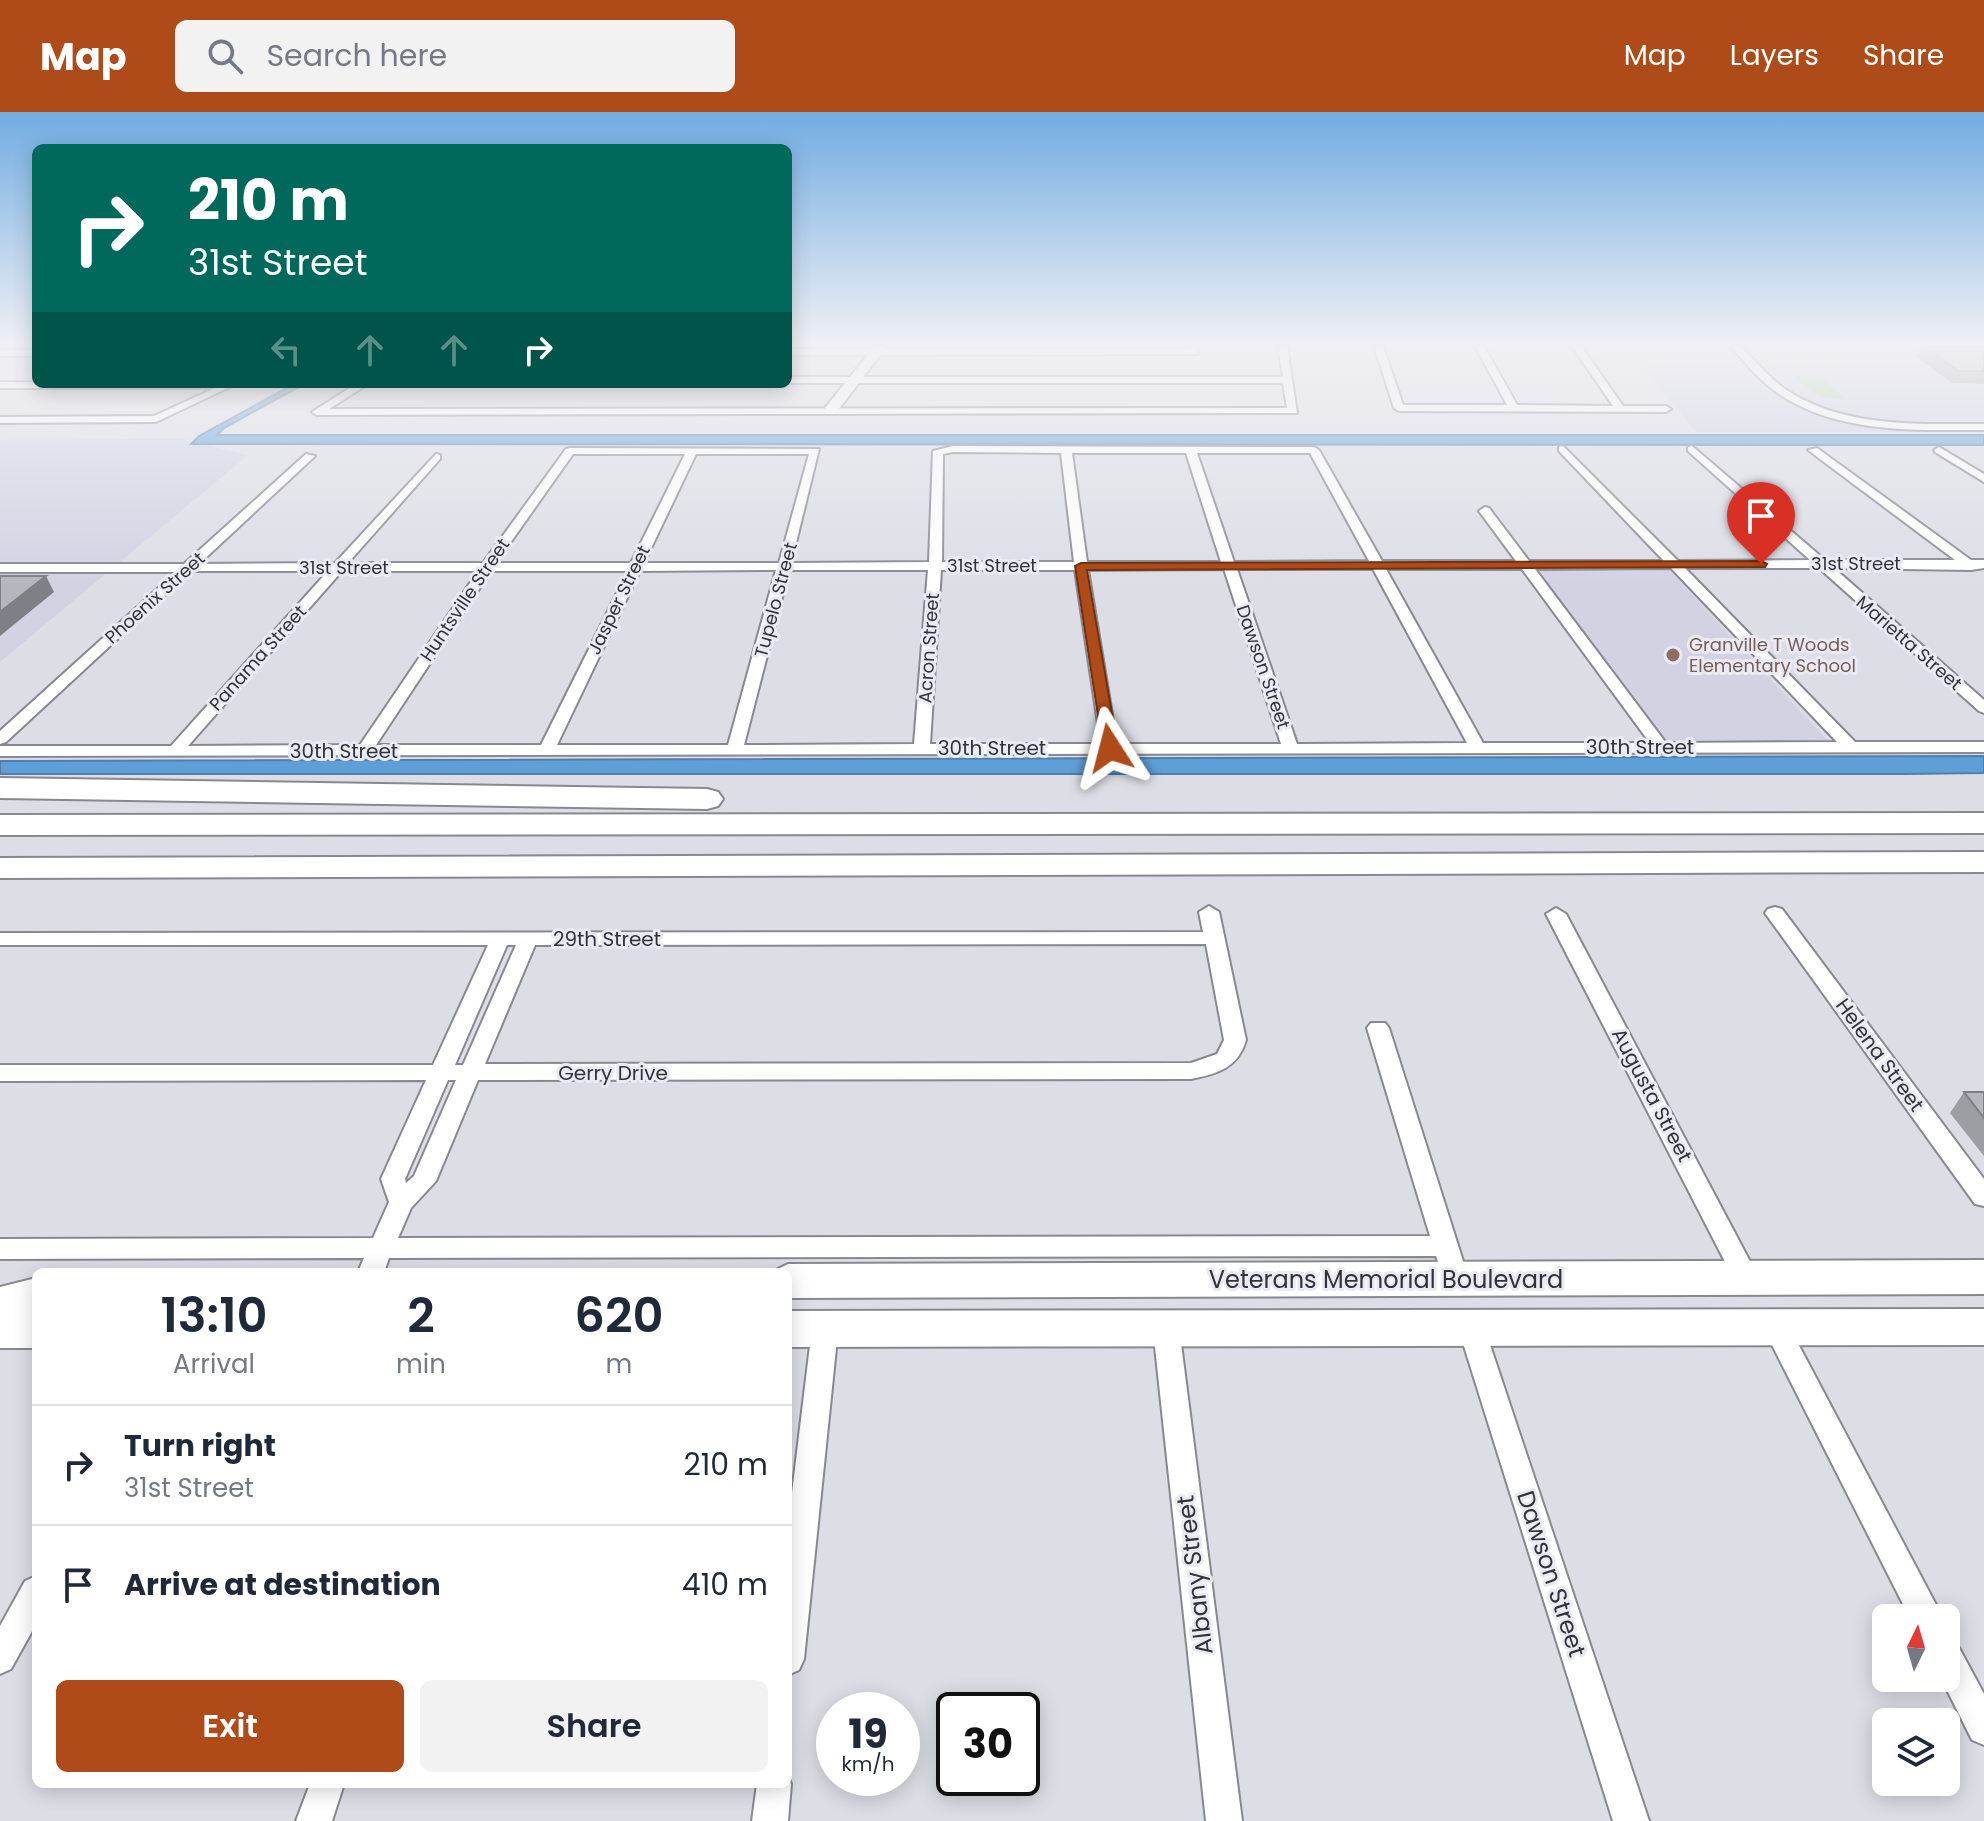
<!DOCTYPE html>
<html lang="en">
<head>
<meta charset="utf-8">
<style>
	:root { --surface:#fff; --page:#f2f2f3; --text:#1f2937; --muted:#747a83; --line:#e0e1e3; --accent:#af4b18 }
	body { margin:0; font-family:Poppins,sans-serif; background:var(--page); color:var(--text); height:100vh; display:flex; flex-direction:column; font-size:30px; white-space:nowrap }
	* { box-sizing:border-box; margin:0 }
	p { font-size:26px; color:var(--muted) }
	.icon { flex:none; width:44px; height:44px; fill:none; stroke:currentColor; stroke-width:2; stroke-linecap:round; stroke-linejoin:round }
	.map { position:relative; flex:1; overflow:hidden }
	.sheet { position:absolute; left:32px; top:1156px; width:760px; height:520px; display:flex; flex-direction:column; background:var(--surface); border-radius:12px; box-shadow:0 4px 20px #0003 }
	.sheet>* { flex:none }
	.guide { position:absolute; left:32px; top:32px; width:760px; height:244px; border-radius:12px; box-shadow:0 4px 20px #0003; background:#00695c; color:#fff; overflow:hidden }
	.needle { width:52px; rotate:5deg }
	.controls { position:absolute; left:1872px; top:1492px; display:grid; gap:16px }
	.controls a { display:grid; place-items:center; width:88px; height:88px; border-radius:12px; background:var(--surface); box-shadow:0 4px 20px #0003; font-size:40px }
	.speed { position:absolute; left:816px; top:1580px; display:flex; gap:16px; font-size:40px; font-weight:700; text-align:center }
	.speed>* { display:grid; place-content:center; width:104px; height:104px; border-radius:50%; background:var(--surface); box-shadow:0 4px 20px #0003; line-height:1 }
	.speed small { font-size:20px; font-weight:400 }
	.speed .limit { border:4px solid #111; border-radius:12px; background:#fff; color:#111 }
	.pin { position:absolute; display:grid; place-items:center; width:68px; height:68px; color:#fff; margin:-82px -34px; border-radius:50% 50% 50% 0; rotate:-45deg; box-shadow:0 0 8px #0007 }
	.pin .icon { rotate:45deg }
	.me { position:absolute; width:88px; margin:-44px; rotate:351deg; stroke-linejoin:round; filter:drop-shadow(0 0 6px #0008) }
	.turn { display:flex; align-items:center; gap:28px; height:168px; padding:0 24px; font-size:36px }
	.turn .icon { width:104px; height:104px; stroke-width:2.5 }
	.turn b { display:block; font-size:56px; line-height:68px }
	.lanes { display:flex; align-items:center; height:76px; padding:0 24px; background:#0003; justify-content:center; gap:40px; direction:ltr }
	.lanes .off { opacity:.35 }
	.eta { display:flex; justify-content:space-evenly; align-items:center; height:136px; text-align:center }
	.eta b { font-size:48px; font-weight:600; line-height:56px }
	.primary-button { display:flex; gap:16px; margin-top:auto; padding:16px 24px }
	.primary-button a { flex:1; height:92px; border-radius:12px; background:var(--accent); color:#fff; font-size:32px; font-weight:600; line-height:92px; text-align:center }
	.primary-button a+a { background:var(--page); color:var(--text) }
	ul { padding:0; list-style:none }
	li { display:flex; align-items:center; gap:24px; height:120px; padding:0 24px; border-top:2px solid var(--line) }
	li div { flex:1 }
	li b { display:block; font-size:30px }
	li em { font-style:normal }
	header { display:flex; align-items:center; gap:48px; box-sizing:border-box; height:112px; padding:0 40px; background:var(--accent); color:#fff }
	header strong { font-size:38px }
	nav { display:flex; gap:44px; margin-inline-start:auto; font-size:28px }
	.search { width:560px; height:72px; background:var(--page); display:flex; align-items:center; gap:20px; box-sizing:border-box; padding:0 28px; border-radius:12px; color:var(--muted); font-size:30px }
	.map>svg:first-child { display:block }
	.built { fill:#d2d2e3 }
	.green { fill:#b3daa9 }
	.water { fill:#5e9fd8; stroke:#517fa8; stroke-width:2 }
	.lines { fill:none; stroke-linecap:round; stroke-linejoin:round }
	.minor-casing { stroke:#888890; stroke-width:4 }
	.tertiary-casing { stroke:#888890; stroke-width:4 }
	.primary-casing { stroke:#888890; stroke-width:4 }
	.motorway-casing { stroke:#888890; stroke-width:4 }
	.minor { fill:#fff; fill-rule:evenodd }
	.tertiary { fill:#fff; fill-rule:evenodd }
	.primary { fill:#fff; fill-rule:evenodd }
	.motorway { fill:#fff; fill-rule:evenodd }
	.wall { fill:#9d9da4 }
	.shaded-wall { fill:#7f7f86 }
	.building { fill:#b6b6bf; stroke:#7f7f86; stroke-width:2 }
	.route { fill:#af4b18; stroke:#723110; stroke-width:2 }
	.education-dot { fill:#8d6e63; stroke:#eaeaf4; stroke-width:3 }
	.labels { text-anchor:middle; stroke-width:6; stroke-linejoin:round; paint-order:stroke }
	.far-street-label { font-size:18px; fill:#333337; stroke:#eaeaf4 }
	.far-education-label { font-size:18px; fill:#785e54; stroke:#eaeaf4; text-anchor:start }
	.street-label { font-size:20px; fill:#333337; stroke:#eaeaf4 }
	.near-street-label { font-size:24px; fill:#333337; stroke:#eaeaf4 }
</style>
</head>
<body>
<header>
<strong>Map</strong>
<div class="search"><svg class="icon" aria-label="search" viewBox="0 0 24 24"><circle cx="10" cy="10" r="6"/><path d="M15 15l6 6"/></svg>Search here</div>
<nav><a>Map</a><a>Layers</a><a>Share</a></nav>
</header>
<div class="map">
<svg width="1984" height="1709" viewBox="0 0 1984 1709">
	<rect width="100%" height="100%" fill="#dddde6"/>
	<path class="built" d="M1625,234H1984V320H1696Z
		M182,327L248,343L0,550V328Z
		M1533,456H1667L1829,630H1663Z"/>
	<path class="green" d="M1794,264L1821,265L1845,287C1814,286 1812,281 1794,264Z"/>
	<path class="water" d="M294,272H304L224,316L217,323H1984V333L191,332L199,324Z
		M1984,644V661L1903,662H0V649Z"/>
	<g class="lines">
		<g class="minor-casing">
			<path id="minor" d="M1191,234H1199L1198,242L788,243V237H1190Z
				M1278,234H1287L1297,301L317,303L312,300L356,272H368L329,297L1287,296L1283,271H788V265H1283Z
				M1374,234H1383L1403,293H1507L1475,234H1484L1517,293L1613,294L1572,234H1581L1623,294H1666L1671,297L1666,300L1399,299L1394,296Z
				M1731,234H1740C1755,248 1768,265 1785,277C1842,316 1918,312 1984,312V318C1916,318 1838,322 1779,282C1761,270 1745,251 1731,234Z
				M0,238H36V244H0Z
				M0,270L236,272L156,310L0,311V305L154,304L215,276H0Z
				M953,334L1314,335L1319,338L1382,449H1516L1479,399L1485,395L1489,396L1529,449H1664L1559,339V335L1563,334L1678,449L1810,448L1688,339V335L1692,334L1825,448H1955L1808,338L1817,336L1971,448H1984V456L1971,458L1834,456L1984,588V601L1979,599L1819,456H1685L1855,630H1984V640L0,644V634H171L328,459H191L6,630L0,632V619L176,460H0V452H184L306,342L315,344L199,452L335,451L436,342L440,343V347L348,451H483L566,337L570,336L819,337L791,451L929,450L933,339ZM953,340L1061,341L1074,450H942L943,342ZM1072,341H1186L1221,450H1087ZM1197,341H1310L1369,449L1234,450ZM573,342H685L631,451H496ZM696,342H809L779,451H644ZM1671,456L1837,630L1666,631L1535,457ZM1224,457L1281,632H1117L1088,458ZM1237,457H1373L1467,631L1297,632ZM1386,457H1522L1650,631H1483ZM776,458L728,633H557L640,459ZM789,458H928L914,632L744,633ZM941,458H1075L1101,632H930ZM342,459H478L360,633L188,634ZM491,459H628L541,633H376Z
				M1939,335L1984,362V370L1935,340L1934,338Z
				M1209,794L1219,800L1246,928C1238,956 1217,962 1191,967L478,968L436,1069L411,1096L398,1126L1430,1124L1367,916L1371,911H1385L1389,916L1469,1168L1465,1175L1456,1179L1447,1175L1436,1144L389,1146L384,1160H358L364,1146L0,1147V1127L373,1126L389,1090L381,1067L426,968L0,969V953H433L488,833H0V821L1203,820L1199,800ZM1206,832L1224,928L1217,942L1191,951L485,952L535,833ZM507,833H516L463,953H455ZM448,968H456L414,1064L406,1071L405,1067Z
				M1775,795L1782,797L1984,1067V1094L1975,1092L1768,805L1765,801L1768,797Z
				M1556,796L1566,802L1755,1159L1759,1166L1755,1173L1746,1176L1737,1173L1546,802Z
				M1471,1204L1480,1207L1484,1215L1649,1709H1613L1458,1215L1462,1207Z
				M1776,1204L1785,1207L1943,1506H1910L1763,1215L1767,1207Z
				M1166,1205L1175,1208L1179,1216L1242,1709H1206L1153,1216L1157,1208Z
				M825,1206L834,1209L838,1217L804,1547L799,1558L788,1563V1414L812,1217L816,1209Z
				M36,1464V1512L11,1557L0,1562V1514L25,1469Z
				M1946,1527L1957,1532L1984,1582V1633L1972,1628L1941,1566H1946Z
				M788,1664L791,1672L788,1709H752L757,1672H788Z
				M310,1672H344L332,1709H296Z"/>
		</g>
		<g class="tertiary-casing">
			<path id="tertiary" d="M875,234H887L835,302H825V296Z"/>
		</g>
		<g class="primary-casing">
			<path id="primary" d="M1984,1148V1182L788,1186V1160H772L788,1152Z
				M36,1166V1236H0V1175Z
				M1984,1197V1233L788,1235V1199Z"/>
		</g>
		<g class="motorway-casing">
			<path id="motorway" d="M0,666L707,677L718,680L723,687L718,694L707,697L0,686Z
				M1984,701V721L0,723V703Z
				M1984,740V760L0,766V746Z"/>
		</g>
		<use href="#minor" class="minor"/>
		<use href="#tertiary" class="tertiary"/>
		<use href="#primary" class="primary"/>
		<use href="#motorway" class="motorway"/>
	</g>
	<path class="wall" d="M1921,234H1984V272L1952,271L1917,245Z
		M1964,980H1984V1044L1950,1001Z"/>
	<path class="shaded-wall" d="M46,464L54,480L0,524V500Z"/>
	<path class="building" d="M1923,234H1984V259H1958Z
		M0,464H46L0,500Z
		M1964,980H1984V1006Z"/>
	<linearGradient id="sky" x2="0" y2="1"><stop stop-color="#71ace2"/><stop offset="0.49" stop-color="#f0f0f4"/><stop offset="1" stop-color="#f0f0f4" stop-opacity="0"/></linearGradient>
	<rect width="1984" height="473" fill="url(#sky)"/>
	<path class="route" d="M1761,449L1767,452L1765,455L1087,458L1118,636L1110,640L1103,636L1075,454L1081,451Z"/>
	<circle class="education-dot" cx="1673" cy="543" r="8"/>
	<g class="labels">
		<g class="far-street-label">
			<text x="1856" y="458">31st Street</text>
			<text x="992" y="460">31st Street</text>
			<text x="344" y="462">31st Street</text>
			<text transform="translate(155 486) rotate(-42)" y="6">Phoenix Street</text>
			<text transform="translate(465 488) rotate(-56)" y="6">Huntsville Street</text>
			<text transform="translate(619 488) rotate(-64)" y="6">Jasper Street</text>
			<text transform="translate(776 488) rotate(-75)" y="6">Tupelo Street</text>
			<text transform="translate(1909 531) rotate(41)" y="6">Marietta Street</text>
			<text transform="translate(929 536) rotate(-86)" y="6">Acron Street</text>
			<text transform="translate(258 546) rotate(-48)" y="6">Panama Street</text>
			<text transform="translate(1263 555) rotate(71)" y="6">Dawson Street</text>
		</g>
		<g class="far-education-label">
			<text x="1689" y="539">Granville T Woods<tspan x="1689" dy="21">Elementary School</tspan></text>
		</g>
		<g class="street-label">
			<text x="1640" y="642">30th Street</text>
			<text x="992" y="643">30th Street</text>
			<text x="344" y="646">30th Street</text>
			<text x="607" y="834">29th Street</text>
			<text transform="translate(1880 943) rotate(54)" y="7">Helena Street</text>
			<text x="613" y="968">Gerry Drive</text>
			<text transform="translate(1652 983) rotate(62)" y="7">Augusta Street</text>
		</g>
		<g class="near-street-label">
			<text x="1386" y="1176">Veterans Memorial Boulevard</text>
			<text transform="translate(1551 1462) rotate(72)" y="8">Dawson Street</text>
			<text transform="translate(1195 1463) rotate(-97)" y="8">Albany Street</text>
		</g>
	</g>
</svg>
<div class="controls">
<a><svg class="needle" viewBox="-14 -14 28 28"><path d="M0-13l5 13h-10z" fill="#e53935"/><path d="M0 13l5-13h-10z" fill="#747a83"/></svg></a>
<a><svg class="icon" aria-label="layers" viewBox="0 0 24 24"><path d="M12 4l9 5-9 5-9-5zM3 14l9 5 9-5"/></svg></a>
</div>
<div class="speed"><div>19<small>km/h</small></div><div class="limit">30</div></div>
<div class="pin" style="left:1761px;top:452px;background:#d93025"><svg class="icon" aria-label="arrive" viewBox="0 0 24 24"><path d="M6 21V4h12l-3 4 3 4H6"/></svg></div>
<svg class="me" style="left:1110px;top:636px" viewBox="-20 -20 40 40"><path d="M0-17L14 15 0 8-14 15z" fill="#af4b18" stroke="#fff" stroke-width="4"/></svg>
<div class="guide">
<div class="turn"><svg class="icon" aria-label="right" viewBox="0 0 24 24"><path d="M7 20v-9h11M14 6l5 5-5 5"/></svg><div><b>210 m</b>31st Street</div></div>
<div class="lanes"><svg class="icon off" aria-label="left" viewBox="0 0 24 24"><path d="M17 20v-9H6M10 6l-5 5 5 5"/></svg><svg class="icon off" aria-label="ahead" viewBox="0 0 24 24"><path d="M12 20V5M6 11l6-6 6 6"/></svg><svg class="icon off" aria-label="ahead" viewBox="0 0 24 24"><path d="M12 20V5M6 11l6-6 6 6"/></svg><svg class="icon" aria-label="right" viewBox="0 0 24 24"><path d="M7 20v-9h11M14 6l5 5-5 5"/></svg></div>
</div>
<section class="sheet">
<div class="eta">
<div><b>13:10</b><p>Arrival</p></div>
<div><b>2</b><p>min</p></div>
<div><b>620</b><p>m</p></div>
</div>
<ul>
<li><svg class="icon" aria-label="right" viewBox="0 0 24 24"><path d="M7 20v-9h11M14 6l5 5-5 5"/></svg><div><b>Turn right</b><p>31st Street</p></div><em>210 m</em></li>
<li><svg class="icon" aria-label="arrive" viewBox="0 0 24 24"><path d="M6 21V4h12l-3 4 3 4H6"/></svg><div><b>Arrive at destination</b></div><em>410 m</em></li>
</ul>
<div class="primary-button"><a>Exit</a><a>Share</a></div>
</section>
</div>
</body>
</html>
